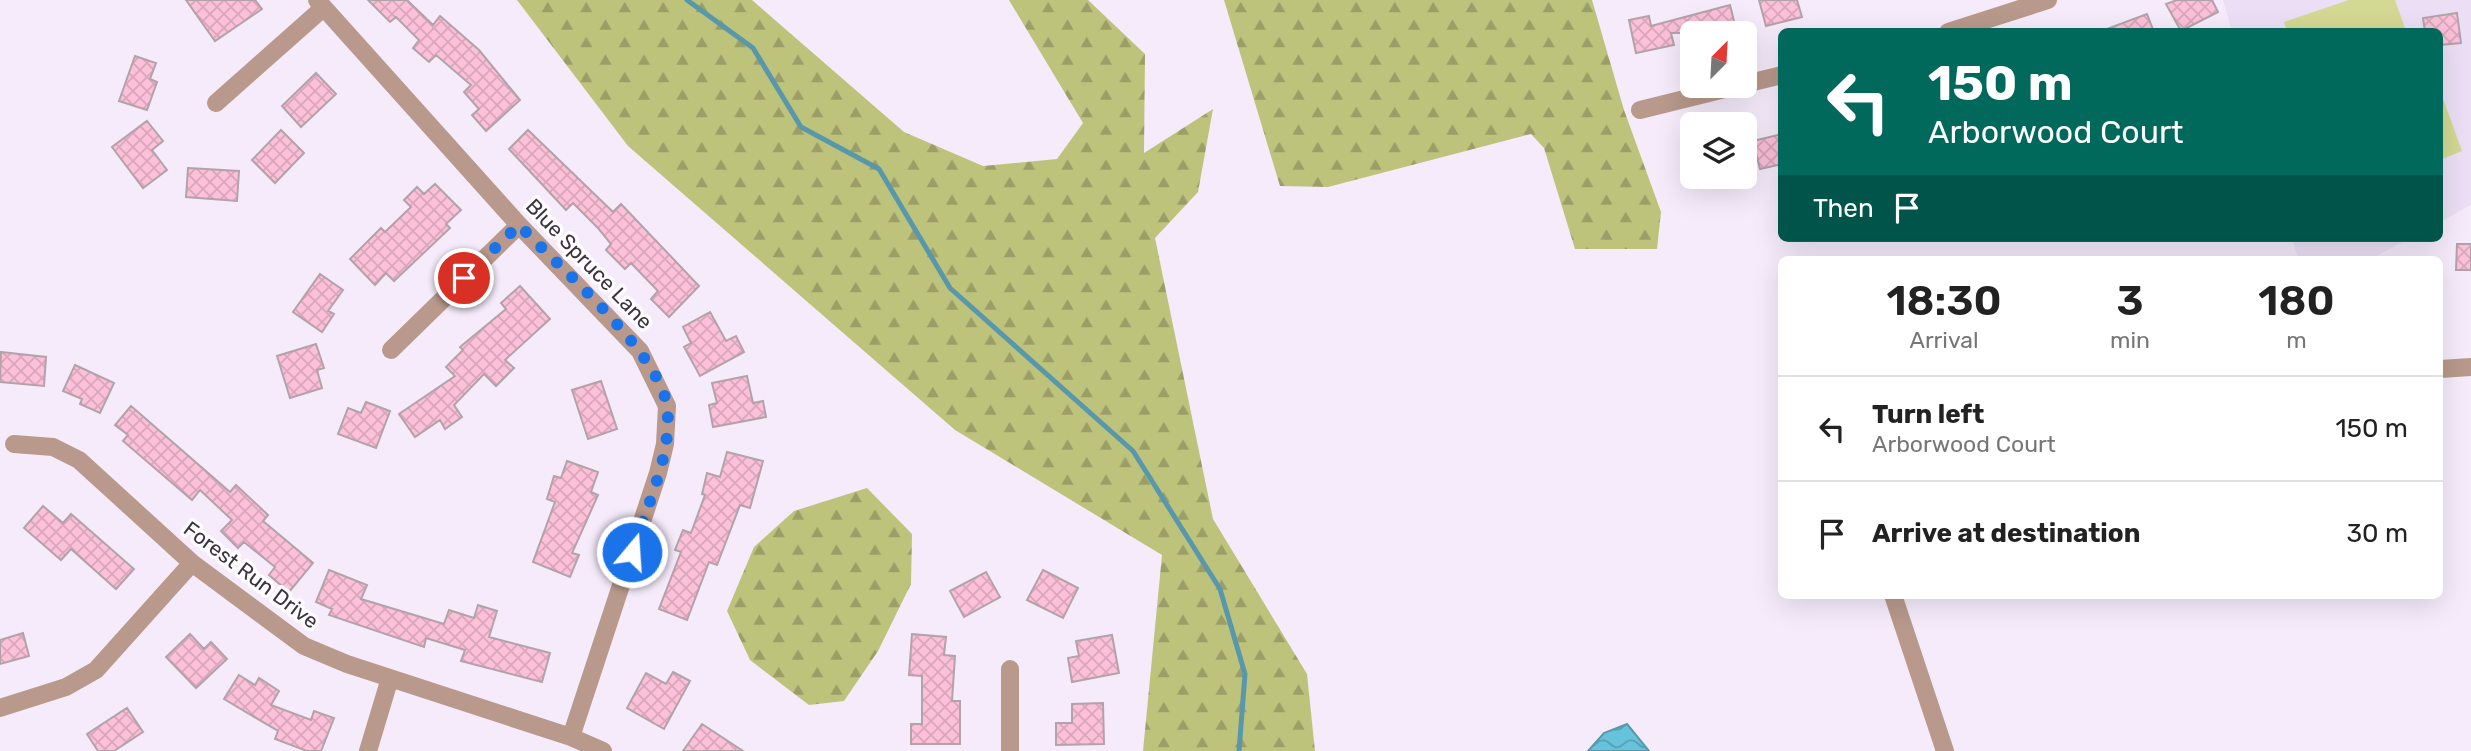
<!DOCTYPE html>
<html lang="en">
<head>
<meta charset="utf-8">
<style>
	:root { --surface:#fff; --page:#f6f6f6; --text:#222; --muted:#767676; --line:#e0e0e0 }
	body { margin:0; font-family:Rubik,sans-serif; background:var(--page); color:var(--text); height:100vh; display:flex; flex-direction:column; font-size:26px; white-space:nowrap }
	* { box-sizing:border-box; margin:0 }
	p { font-size:23px; color:var(--muted) }
	.icon { flex:none; width:38px; height:38px; fill:none; stroke:currentColor; stroke-width:2; stroke-linecap:round; stroke-linejoin:round }
	.map { position:relative; flex:1; overflow:hidden }
	.side { position:absolute; left:1778px; top:256px; width:665px; height:343px; display:flex; flex-direction:column; background:var(--surface); border-radius:10px; box-shadow:0 7px 28px #0002 }
	.side>* { flex:none }
	.hud { position:absolute; left:1778px; top:28px; width:665px; height:214px; border-radius:10px; box-shadow:0 7px 28px #0002; background:#00695c; color:#fff; overflow:hidden }
	.needle { width:46px; rotate:24deg }
	.buttons { position:absolute; left:1680px; top:21px; display:grid; gap:14px }
	.buttons a { display:grid; place-items:center; width:77px; height:77px; border-radius:10px; background:var(--surface); box-shadow:0 7px 28px #0002; font-size:35px }
	.pin { position:absolute; display:grid; place-items:center; width:60px; height:60px; color:#fff; margin:-30px; border:4px solid #fff; border-radius:50%; box-shadow:0 2px 7px #0007 }
	.me { position:absolute; width:77px; margin:-38px; rotate:18deg; stroke-linejoin:round; filter:drop-shadow(0 0 5px #0008) }
	.turn { display:flex; align-items:center; gap:24px; height:147px; padding:0 35px; font-size:32px }
	.turn .icon { width:91px; height:91px; stroke-width:2.5 }
	.turn b { display:block; font-size:49px; line-height:60px }
	.then { display:flex; align-items:center; height:66px; padding:0 35px; background:#0003; gap:14px; font-size:26px }
	.eta { display:flex; justify-content:space-evenly; align-items:center; height:119px; text-align:center }
	.eta b { font-size:42px; font-weight:600; line-height:49px }
	ul { padding:0; list-style:none }
	li { display:flex; align-items:center; gap:21px; height:105px; padding:0 35px; border-top:2px solid var(--line) }
	li div { flex:1 }
	li b { display:block; font-size:26px }
	li em { font-style:normal }
	.map>svg:first-child { display:block }
	.built { fill:#ecdff5 }
	.grass { fill:#d3d893 }
	.forest { fill:url(#forest-firs) }
	.water { fill:url(#water-waves); stroke:#5998ab; stroke-width:2 }
	.lines { fill:none; stroke-linecap:round; stroke-linejoin:round }
	.stream { stroke:#5998ab; stroke-width:5 }
	.building { fill:url(#building-cross-hatch); stroke:#b4a2a9; stroke-width:2 }
	.minor { stroke:#b8998b; stroke-width:18 }
	.route { stroke:#1a73e8; stroke-width:12; stroke-dasharray:0 21.6 }
	.labels { text-anchor:middle; stroke-width:7; stroke-linejoin:round; paint-order:stroke }
	.street-label { font-size:21px; fill:#39353b; stroke:#fefcff }
</style>
</head>
<body>
<div class="map">
<svg width="2471" height="751" viewBox="0 0 2471 751">
	<defs>
		<pattern id="forest-firs" width="22" height="20" patternUnits="userSpaceOnUse" patternTransform="scale(1.75)"><rect width="22" height="20" fill="#bec37c"/><path d="M5 1l3.5 6h-7zM16 11l3.5 6h-7z" fill="#9b9f67"/></pattern>
		<pattern id="water-waves" width="16" height="10" patternUnits="userSpaceOnUse" patternTransform="scale(1.75)"><rect width="16" height="10" fill="#67c3db"/><path d="M0 5q4-4 8 0t8 0" fill="none" stroke="#569fb3"/></pattern>
		<pattern id="building-cross-hatch" width="8" height="8" patternUnits="userSpaceOnUse" patternTransform="scale(1.75)"><rect width="8" height="8" fill="#fcc0d9"/><path d="M0 0l8 8M0 8l8-8" fill="none" stroke="#d9a6bb"/></pattern>
	</defs>
	<rect width="100%" height="100%" fill="#f5ebfb"/>
	<path class="built" d="M2223,0H2471V205L2440,222V32L2232,31Z
		M2292,238H2410L2371,259H2298Z"/>
	<path class="grass" d="M2349,0H2395L2406,31H2287L2284,22Z
		M2440,90L2462,151L2440,160Z"/>
	<path class="forest" d="M517,0H752L904,132L983,166L1057,159L1083,123L1009,0H1088L1145,54L1144,153L1213,109L1198,192L1155,238L1213,519L1307,674L1315,751H1143L1162,555L955,430L628,146Z
		M1224,0H1592L1624,110L1661,212L1657,249H1575L1544,148L1531,134L1328,187L1280,186Z
		M867,488L912,534L911,584L878,651L844,701L809,705L750,660L727,611L754,547L794,511Z"/>
	<path class="water" d="M1627,724L1649,751H1588L1604,733Z"/>
	<g class="lines">
		<path class="stream" d="M687,0L753,48L801,127L879,169L950,288L1133,451L1220,589L1245,674L1239,751"/>
	</g>
	<path class="building" d="M186,0H255L262,9L215,41Z
		M368,0H407L433,25L440,16L479,50L520,100L486,131L472,115L479,109L464,92L471,85L436,55L429,62L413,48L419,40L396,17L390,22Z
		M1759,0H1797L1802,17L1766,26Z
		M2177,0H2212L2218,12L2181,31L2166,4Z
		M1730,5L1737,33H1671L1674,45L1636,53L1629,20L1649,16L1651,26Z
		M2457,13L2461,43L2440,45V32H2425L2423,18Z
		M2147,14L2154,32H2105L2104,30Z
		M135,56L156,63L150,79L157,82L147,110L119,101Z
		M316,73L336,94L301,127L282,106Z
		M147,121L163,141L152,150L167,170L143,188L112,147Z
		M281,130L304,153L275,183L252,160Z
		M528,130L613,212L621,204L699,286L669,317L651,299L658,291L631,263L625,269L606,250L611,244L598,228L573,203L566,210L509,149Z
		M1782,134V164L1760,169L1753,141Z
		M188,168L239,171L237,201L186,197Z
		M435,184L461,210L446,224L450,228L394,281L386,273L375,285L350,259L381,228L385,232L411,207L404,200L417,187L424,194Z
		M2457,244H2471V270H2456Z
		M320,274L343,290L328,311L334,314L322,332L293,312Z
		M520,286L550,319L505,360L514,368L496,386L484,374L454,405L462,417L445,429L440,420L415,437L399,414L455,376L446,367L463,350L460,347L506,309L501,303Z
		M710,312L726,341L736,336L744,352L700,376L684,347L691,343L683,327Z
		M316,344L324,368L317,370L322,388L290,398L277,356Z
		M1,352L46,357L44,386L0,382Z
		M75,365L114,383L100,413L80,404L82,399L63,391Z
		M747,376L753,403L763,401L766,417L713,427L709,405L717,403L712,383Z
		M601,381L617,429L588,439L572,390Z
		M366,402L390,411L376,448L338,434L348,408L361,413Z
		M131,406L230,492L236,485L268,515L263,521L313,563L289,592L269,575L275,567L244,542L238,548L221,531L232,520L200,490L192,500L123,441L128,435L115,425Z
		M727,452L763,461L750,508L740,505L717,565L709,562L687,620L659,609L681,552L675,550L683,530L691,533L705,495L702,494L707,473L720,477Z
		M567,461L598,472L591,492L598,495L572,553L579,555L570,577L533,562L555,502L547,499L554,476L561,478Z
		M43,506L63,523L71,514L134,569L116,589L71,549L61,560L24,528Z
		M329,570L367,585L361,599L444,624L449,610L474,618L478,605L497,611L489,637L550,653L542,682L461,661L465,650L426,638L424,647L329,615L332,609L316,602Z
		M1043,570L1078,588L1063,618L1027,600Z
		M986,572L1000,597L964,617L950,591Z
		M23,633L29,656L0,664V640Z
		M190,634L204,649L211,642L227,659L196,688L166,657Z
		M912,634L946,637L944,655L955,656L952,701H960V744H911V724H922V676L909,675Z
		M1112,635L1119,673L1072,682L1068,658L1079,656L1076,641Z
		M673,672L690,681L664,729L627,708L646,673L666,684Z
		M239,675L255,685L259,678L279,691L271,705L311,720L314,711L334,718L321,751H307L275,739L278,731L224,699Z
		M1103,703L1104,744L1056,745V723H1072V704Z
		M127,708L143,732L114,751H98L87,734Z
		M702,724L743,751H683Z"/>
	<g class="lines">
		<path class="minor" d="M317,0L519,225L640,351L667,406L665,444L658,473L571,737
			M1948,32L2048,0
			M1745,84L1782,75
			M216,103L322,9
			M1640,110L1737,86
			M391,350L519,225
			M2440,369L2471,367
			M14,444L53,447L79,460L192,563L304,646L347,664L571,737L603,751
			M1893,595L1945,751
			M1010,669V751
			M0,708L66,687L96,670L192,563
			M368,751L390,678"/>
	</g>
	<g class="lines">
		<path class="route" d="M464,278L519,225C558,266 659,352 667,406C673,454 646,508 632,552"/>
	</g>
	<g class="labels">
		<g class="street-label">
			<text transform="translate(589 264) rotate(46)" y="7">Blue Spruce Lane</text>
			<text transform="translate(251 575) rotate(37)" y="7">Forest Run Drive</text>
		</g>
	</g>
</svg>
<div class="buttons">
<a><svg class="needle" viewBox="-14 -14 28 28"><path d="M0-13l5 13h-10z" fill="#e53935"/><path d="M0 13l5-13h-10z" fill="#767676"/></svg></a>
<a><svg class="icon" aria-label="layers" viewBox="0 0 24 24"><path d="M12 4l9 5-9 5-9-5zM3 14l9 5 9-5"/></svg></a>
</div>
<div class="pin" style="left:464px;top:278px;background:#d93025"><svg class="icon" aria-label="arrive" viewBox="0 0 24 24"><path d="M6 21V4h12l-3 4 3 4H6"/></svg></div>
<svg class="me" style="left:632px;top:552px" viewBox="-20 -20 40 40"><circle r="17" fill="#1a73e8" stroke="#fff" stroke-width="3"/><path d="M0-11L8 9 0 5-8 9z" fill="#fff"/></svg>
<div class="hud">
<div class="turn"><svg class="icon" aria-label="left" viewBox="0 0 24 24"><path d="M17 20v-9H6M10 6l-5 5 5 5"/></svg><div><b>150 m</b>Arborwood Court</div></div>
<div class="then">Then<svg class="icon" aria-label="arrive" viewBox="0 0 24 24"><path d="M6 21V4h12l-3 4 3 4H6"/></svg></div>
</div>
<section class="side">
<div class="eta">
<div><b>18:30</b><p>Arrival</p></div>
<div><b>3</b><p>min</p></div>
<div><b>180</b><p>m</p></div>
</div>
<ul>
<li><svg class="icon" aria-label="left" viewBox="0 0 24 24"><path d="M17 20v-9H6M10 6l-5 5 5 5"/></svg><div><b>Turn left</b><p>Arborwood Court</p></div><em>150 m</em></li>
<li><svg class="icon" aria-label="arrive" viewBox="0 0 24 24"><path d="M6 21V4h12l-3 4 3 4H6"/></svg><div><b>Arrive at destination</b></div><em>30 m</em></li>
</ul>
</section>
</div>
</body>
</html>
